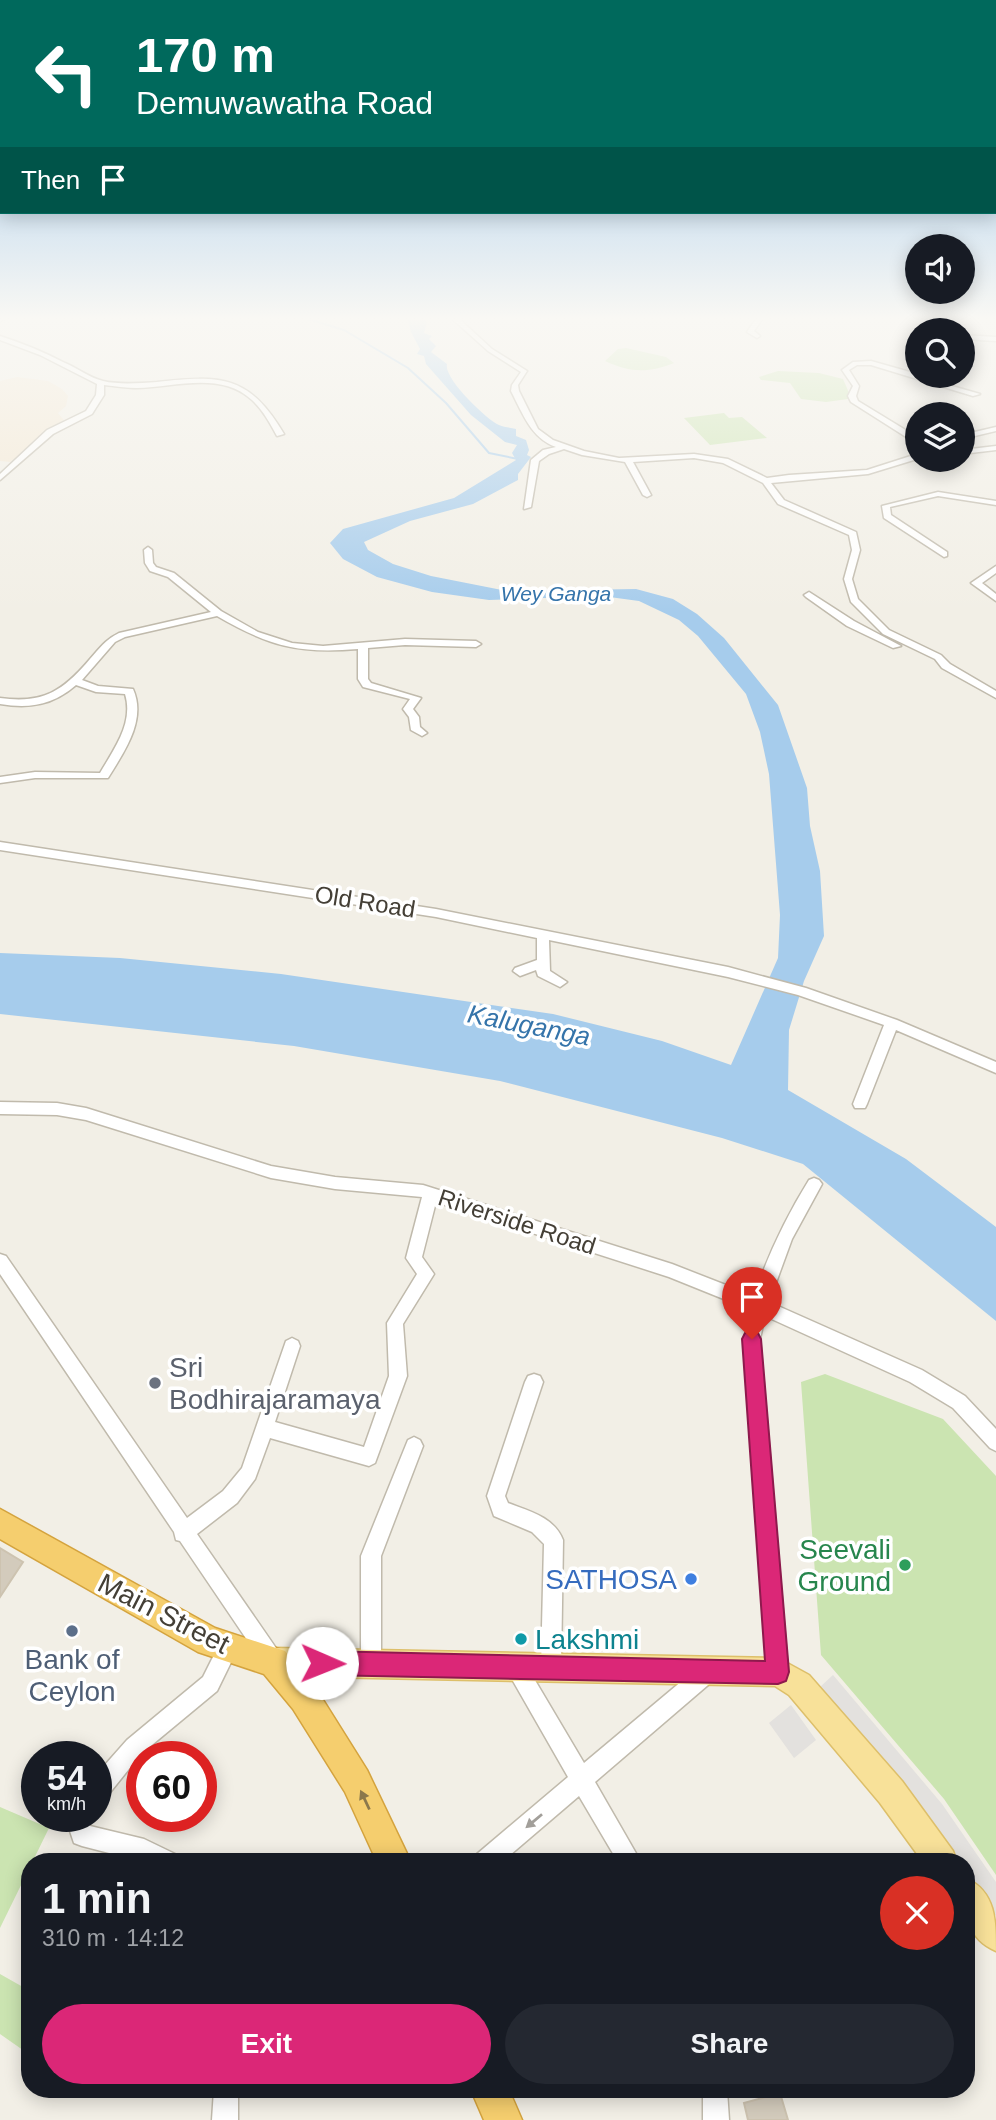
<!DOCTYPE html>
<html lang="en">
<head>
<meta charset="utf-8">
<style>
	:root { --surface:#171b24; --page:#242831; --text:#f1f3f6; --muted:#9ea1a6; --accent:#db2777 }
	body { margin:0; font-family:Arial,sans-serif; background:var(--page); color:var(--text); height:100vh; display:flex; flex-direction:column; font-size:26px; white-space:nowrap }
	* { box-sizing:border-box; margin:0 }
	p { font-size:23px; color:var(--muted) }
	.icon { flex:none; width:38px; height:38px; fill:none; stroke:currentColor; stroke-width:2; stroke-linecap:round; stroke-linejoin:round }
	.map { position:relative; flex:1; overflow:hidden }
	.side { position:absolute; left:21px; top:1853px; width:954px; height:245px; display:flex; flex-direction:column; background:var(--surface); border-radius:28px; box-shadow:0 4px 18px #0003 }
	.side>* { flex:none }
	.hud { position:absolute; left:0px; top:0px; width:998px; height:214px; box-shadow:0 4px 18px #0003; background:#00695c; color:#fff; overflow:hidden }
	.buttons { position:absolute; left:905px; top:234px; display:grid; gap:14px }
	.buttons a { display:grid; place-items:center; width:70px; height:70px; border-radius:50%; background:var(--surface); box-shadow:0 4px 18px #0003; font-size:35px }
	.speed { position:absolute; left:21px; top:1741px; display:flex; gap:14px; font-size:35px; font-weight:700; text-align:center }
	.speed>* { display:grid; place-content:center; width:91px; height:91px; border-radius:50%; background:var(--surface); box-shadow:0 4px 18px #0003; line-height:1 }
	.speed small { font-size:18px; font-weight:400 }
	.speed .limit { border:10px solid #d22; background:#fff; color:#111 }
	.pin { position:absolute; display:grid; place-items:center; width:60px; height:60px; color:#fff; margin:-72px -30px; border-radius:50% 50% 50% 0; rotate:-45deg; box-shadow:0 0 7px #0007 }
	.pin .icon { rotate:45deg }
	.me { position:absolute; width:77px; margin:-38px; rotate:91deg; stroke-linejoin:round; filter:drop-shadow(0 0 5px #0008) }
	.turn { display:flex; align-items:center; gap:24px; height:147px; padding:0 21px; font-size:32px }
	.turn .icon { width:91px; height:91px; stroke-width:2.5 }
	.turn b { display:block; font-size:49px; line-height:60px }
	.then { display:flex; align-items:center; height:66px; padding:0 21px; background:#0003; gap:14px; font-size:26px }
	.round { display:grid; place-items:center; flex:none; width:74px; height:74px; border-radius:37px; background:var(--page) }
	.headline { display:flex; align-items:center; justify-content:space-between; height:119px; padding:0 21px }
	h1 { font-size:42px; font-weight:800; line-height:52px }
	.button { display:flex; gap:14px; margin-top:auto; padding:14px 21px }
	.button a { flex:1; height:80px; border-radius:42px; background:var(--accent); color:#fff; font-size:28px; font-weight:800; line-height:80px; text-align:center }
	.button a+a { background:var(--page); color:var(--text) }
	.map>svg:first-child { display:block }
	.commercial { fill:#f3e7d2 }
	.green { fill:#cbe4b1 }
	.parking { fill:#e3e1de }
	.water { fill:#a6ccec }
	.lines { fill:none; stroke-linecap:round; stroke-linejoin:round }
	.stream { stroke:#a6ccec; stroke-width:2 }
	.building { fill:#d3cbbc; stroke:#cdc3b0; stroke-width:2 }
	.minor-casing { stroke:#c0baac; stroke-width:3 }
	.major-casing { stroke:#ddbf6a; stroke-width:3 }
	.highway-casing { stroke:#d4a33e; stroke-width:3 }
	.minor { fill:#fff; fill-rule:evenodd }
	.major { fill:#f8e199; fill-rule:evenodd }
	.highway { fill:#f5ce6e; fill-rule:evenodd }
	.oneway { fill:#8b784c }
	.oneway2 { fill:#a29f9a }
	.route { fill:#db2777; stroke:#8e194d; stroke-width:2 }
	.worship-dot { fill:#6b7280; stroke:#fff; stroke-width:2.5 }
	.leisure-dot { fill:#2e9e5b; stroke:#fff; stroke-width:2.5 }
	.shop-dot { fill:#3f7fe0; stroke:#fff; stroke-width:2.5 }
	.service-dot { fill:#5c6f8a; stroke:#fff; stroke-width:2.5 }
	.culture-dot { fill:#0f9aa8; stroke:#fff; stroke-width:2.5 }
	.labels { text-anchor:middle; stroke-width:7; stroke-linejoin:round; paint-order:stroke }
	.far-water-label { font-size:21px; font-style:italic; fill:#3574aa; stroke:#fff }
	.street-label { font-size:24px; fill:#443f36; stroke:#fff }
	.water-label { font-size:26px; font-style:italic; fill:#3574aa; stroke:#fff }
	.near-worship-label { font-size:28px; fill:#5b616d; stroke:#fff; text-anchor:start }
	.near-leisure-label { font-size:28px; fill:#27864d; stroke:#fff; text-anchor:end }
	.near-shop-label { font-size:28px; fill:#366cbe; stroke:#fff; text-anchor:end }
	.near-street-label { font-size:28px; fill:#443f36; stroke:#fff }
	.near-culture-label { font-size:28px; fill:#0d838f; stroke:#fff; text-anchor:start }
	.near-service-label { font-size:28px; fill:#4e5e75; stroke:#fff }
</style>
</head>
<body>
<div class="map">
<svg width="996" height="2120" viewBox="0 0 996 2120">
	<rect width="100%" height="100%" fill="#f2efe6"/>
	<path class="commercial" d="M17,377L48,381L62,389L68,396L66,406L58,413L66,423L10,462L0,461V381Z"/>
	<path class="green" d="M626,348L666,357L674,363C648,373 631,373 605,361L618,349Z
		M778,371L819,373L843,379L850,395L848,399L826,402L801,399L790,383L761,380L759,377Z
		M724,413L729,418L742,417L767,438L710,445L684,418Z
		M825,1374L943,1419L996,1476V1875L944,1799L821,1655L801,1382Z
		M0,1807L49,1828L0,1928Z
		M0,1974L30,1991V2055L0,2034Z"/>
	<path class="parking" d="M833,1675L942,1804L996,1882V1916L966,1873V1862H958L931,1824L819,1688Z
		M791,1705L816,1740L794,1758L769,1723Z"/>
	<path class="water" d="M407,316L424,317L427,322L424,333L432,336L429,339L436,346L431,352L447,364C443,378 487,420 499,425C504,427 511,428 516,429V436L526,440L529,450L527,455L531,457L518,474V480L473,504L410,521L364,542L368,550L393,564L431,576L507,591L636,589L673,599L697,614L724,638L778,705L807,788L810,826L820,871L824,936L804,981L789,1030L788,1090L906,1159L996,1227V1321L803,1164L722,1138L500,1081L294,1046L0,1014V953L120,958L281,974L553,1014L662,1041L731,1065L778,958L780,915L769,774L760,732L746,694L698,636L679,620L639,601L602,596L489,600L432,592L377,577L343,559L330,543L343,529L454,498L516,460L512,453L517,445L505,442L471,415L426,364L424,356L417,354L420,349L411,332Z"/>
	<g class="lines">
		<path class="stream" d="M298,316L344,330L408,368L446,403L489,453L518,459"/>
	</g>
	<path class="building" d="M0,1548L23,1562L0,1597Z
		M780,2093L788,2120H748L744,2103Z"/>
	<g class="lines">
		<g class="minor-casing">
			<path id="minor" d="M8,316L0,322L1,316Z
				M449,316H456L492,349L527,371L518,385L519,391L538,429L553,440L584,451L619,458L694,454L728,459L767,478L789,475L867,470L917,454V459L868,474L771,483L784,500L856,532L860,550L852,579L858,599L889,630L941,655L950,664L996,691V698L942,668L935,659L883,634L851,602L844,579L852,550L849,535L778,504L763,483L723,463L694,458L633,462L651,495L647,497L643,495L625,462L582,455L564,449L549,454L539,461L531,507L524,509L531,460L543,450L556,447C531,438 523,414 511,391L512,385L521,372L488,351Z
				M758,316H764L754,331L760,336L757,338L747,332Z
				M904,316H912L942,331H933Z
				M962,335L996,337V341L962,339Z
				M0,336C22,343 44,352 65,363C77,368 90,378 103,381C120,385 140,383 157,382C221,375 249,375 284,434L277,436C270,423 263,410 252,400C221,371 175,387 137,388C126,388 115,386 104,385V395L92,414L53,434L0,480V474L47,430L86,411L96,395L97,384L40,355L0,340Z
				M871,361L917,374V376L980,394L973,396L871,365H857L849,370L859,386L856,396L858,401L917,437V442H914L851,402L848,396L853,386L842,370L853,362Z
				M996,427V431L962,439V435Z
				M996,446V450L962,454V450Z
				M938,492L996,501V505L938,496L890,507L891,515L947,552V556L944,557L884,518L882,506Z
				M148,547L152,550L153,563L156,567L174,573L221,611L258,632L292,643L323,646L405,639L476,641L481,644L476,647L405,645L368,648V679L371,683L421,698L413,709L419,717L420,727L427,733L422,736L411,730L409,717L403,709L410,699L363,687L358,679V649C297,654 269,646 217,616L125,637L115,642L82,680L98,686L133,689C147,720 124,752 108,778H35L0,783V777L35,772L100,773C114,749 134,723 125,694L96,692L76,685C53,705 30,709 0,704V698C43,704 63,691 90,659C99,649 106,639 119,633L211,612L168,577L150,571L145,563L144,550Z
				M996,566V573L982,583L996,594V601L971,583Z
				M809,592L854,621L901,646L893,648L847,626L806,597L804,595Z
				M0,842L436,909L728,967L806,988L897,1020L996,1062V1073L896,1030L867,1104L865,1108H855L853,1104L884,1025L798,995L728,977L549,940L550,971L567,982L560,987L538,976L536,970L520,976L513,971L515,968L537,960V938L436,917L0,850Z
				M0,1102L57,1103L86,1108L271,1166L335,1177L423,1185L672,1264L754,1296C768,1255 786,1217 809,1180L814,1178L819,1180L822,1184L792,1239L769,1302L922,1370L965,1396L996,1429V1451L990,1448L953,1408L910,1382L765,1316L760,1339L788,1672L785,1679L778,1682L771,1679L768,1672L744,1339L751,1310L669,1277L436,1202L422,1257L434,1274L403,1324L407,1376L375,1463L369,1466L270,1438L255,1479L237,1503L197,1534L278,1651L281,1658L278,1665L271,1668L264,1665L180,1541L176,1540L174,1532L0,1274V1254L6,1256L187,1518L223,1491L242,1468L286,1341L292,1338L298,1341L300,1346L275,1422L364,1447L389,1376L387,1323L417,1274L406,1258L422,1197L335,1189L271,1178L86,1120L57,1115L0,1114Z
				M534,1374L540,1376L543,1382L505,1496L508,1503C529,1511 554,1517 563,1540L561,1668L558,1675L551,1678L544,1675L541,1668L544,1544L532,1532L494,1516L487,1496L525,1382L528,1376Z
				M414,1437L420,1440L423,1446L381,1556V1664L378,1671L371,1674L364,1671L361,1664V1556L408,1440Z
				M228,1638L235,1641L238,1648L217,1691L141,1754L104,1800L96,1803V1775L127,1740L203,1677L221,1641Z
				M516,1657L523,1660L584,1763L701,1665L708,1662L715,1665L718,1672L715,1679L595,1782L641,1862H618L579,1796L502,1862H474L477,1854L568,1777L509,1674L506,1667L509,1660Z
				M65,1816H87L90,1826L144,1839L175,1854L178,1862H144L82,1846L74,1843Z
				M214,2090H238V2120H212Z
				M703,2090H727L729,2120H703Z"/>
		</g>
		<g class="major-casing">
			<path id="major" d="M274,1648L778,1658L809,1675L902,1781L953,1851L957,1862H923L880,1803L789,1695L775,1686L274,1676L264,1672L260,1662L264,1652Z
				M966,1878C996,1892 996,1921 996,1951C963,1937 966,1909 966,1878Z"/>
		</g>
		<g class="highway-casing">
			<path id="highway" d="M0,1509L215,1628L285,1651L315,1687L367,1770L411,1862H377L345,1792L293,1709L264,1674L198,1652L0,1539Z
				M471,2090H509L522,2120H484Z"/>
		</g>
		<use href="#minor" class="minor"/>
		<use href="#major" class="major"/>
		<use href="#highway" class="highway"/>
	</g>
	<defs><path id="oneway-solid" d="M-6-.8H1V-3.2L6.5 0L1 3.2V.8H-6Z" transform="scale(1.75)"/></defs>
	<use class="oneway" href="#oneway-solid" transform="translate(365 1800) rotate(-115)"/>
	<use class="oneway2" href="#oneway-solid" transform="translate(534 1821) rotate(140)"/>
	<linearGradient id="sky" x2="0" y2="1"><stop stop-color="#8dbeea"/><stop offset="0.52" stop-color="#f9f8f4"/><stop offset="1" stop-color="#f9f8f4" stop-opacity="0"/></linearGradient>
	<rect width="996" height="613" fill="url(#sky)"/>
	<path class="route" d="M752,1331L758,1333L761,1339L789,1672L786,1681L778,1684L322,1675L314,1671L311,1663L314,1655L322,1651L765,1661L742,1339L745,1333Z"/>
	<circle class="worship-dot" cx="155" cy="1383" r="7"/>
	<circle class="leisure-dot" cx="905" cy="1565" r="7"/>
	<circle class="shop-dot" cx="691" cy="1579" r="7"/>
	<circle class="service-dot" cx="72" cy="1631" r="7"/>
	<circle class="culture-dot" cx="521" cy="1639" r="7"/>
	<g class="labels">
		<g class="far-water-label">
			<text x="556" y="601">Wey Ganga</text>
		</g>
		<g class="street-label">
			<text transform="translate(365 902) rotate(9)" y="8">Old Road</text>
			<text transform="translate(517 1222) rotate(18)" y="8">Riverside Road</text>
		</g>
		<g class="water-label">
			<text transform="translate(529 1025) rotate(11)" y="9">Kaluganga</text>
		</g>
		<g class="near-worship-label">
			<text x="169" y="1377">Sri<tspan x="169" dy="32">Bodhirajaramaya</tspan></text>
		</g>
		<g class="near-leisure-label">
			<text x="891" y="1559">Seevali<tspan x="891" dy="32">Ground</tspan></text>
		</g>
		<g class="near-shop-label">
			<text x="677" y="1589">SATHOSA</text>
		</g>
		<g class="near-street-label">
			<text transform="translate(164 1613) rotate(27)" y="10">Main Street</text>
		</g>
		<g class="near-culture-label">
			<text x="535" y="1649">Lakshmi</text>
		</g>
		<g class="near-service-label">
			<text x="72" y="1669">Bank of<tspan x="72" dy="32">Ceylon</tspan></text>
		</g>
	</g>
</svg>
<div class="buttons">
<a><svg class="icon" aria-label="sound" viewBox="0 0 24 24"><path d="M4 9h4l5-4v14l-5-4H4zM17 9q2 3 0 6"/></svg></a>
<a><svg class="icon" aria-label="search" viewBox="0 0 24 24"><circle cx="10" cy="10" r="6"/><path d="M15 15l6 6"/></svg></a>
<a><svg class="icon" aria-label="layers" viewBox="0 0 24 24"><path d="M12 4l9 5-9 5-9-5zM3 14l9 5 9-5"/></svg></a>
</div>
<div class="speed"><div>54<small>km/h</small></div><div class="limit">60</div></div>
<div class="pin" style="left:752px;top:1339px;background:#d93025"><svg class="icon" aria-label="arrive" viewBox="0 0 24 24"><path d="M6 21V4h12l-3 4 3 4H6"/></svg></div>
<svg class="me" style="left:322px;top:1663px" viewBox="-20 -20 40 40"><circle r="19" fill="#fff"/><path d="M0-13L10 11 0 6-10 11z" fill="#db2777"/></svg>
<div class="hud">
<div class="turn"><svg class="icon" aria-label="left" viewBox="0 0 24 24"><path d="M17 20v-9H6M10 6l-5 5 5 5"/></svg><div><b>170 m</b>Demuwawatha Road</div></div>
<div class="then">Then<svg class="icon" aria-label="arrive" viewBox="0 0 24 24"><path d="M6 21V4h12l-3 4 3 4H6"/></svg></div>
</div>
<section class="side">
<div class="headline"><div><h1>1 min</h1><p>310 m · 14:12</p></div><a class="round" style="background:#d93025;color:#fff"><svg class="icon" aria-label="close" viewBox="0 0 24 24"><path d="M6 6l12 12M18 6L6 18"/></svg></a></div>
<div class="button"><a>Exit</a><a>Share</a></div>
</section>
</div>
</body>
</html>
